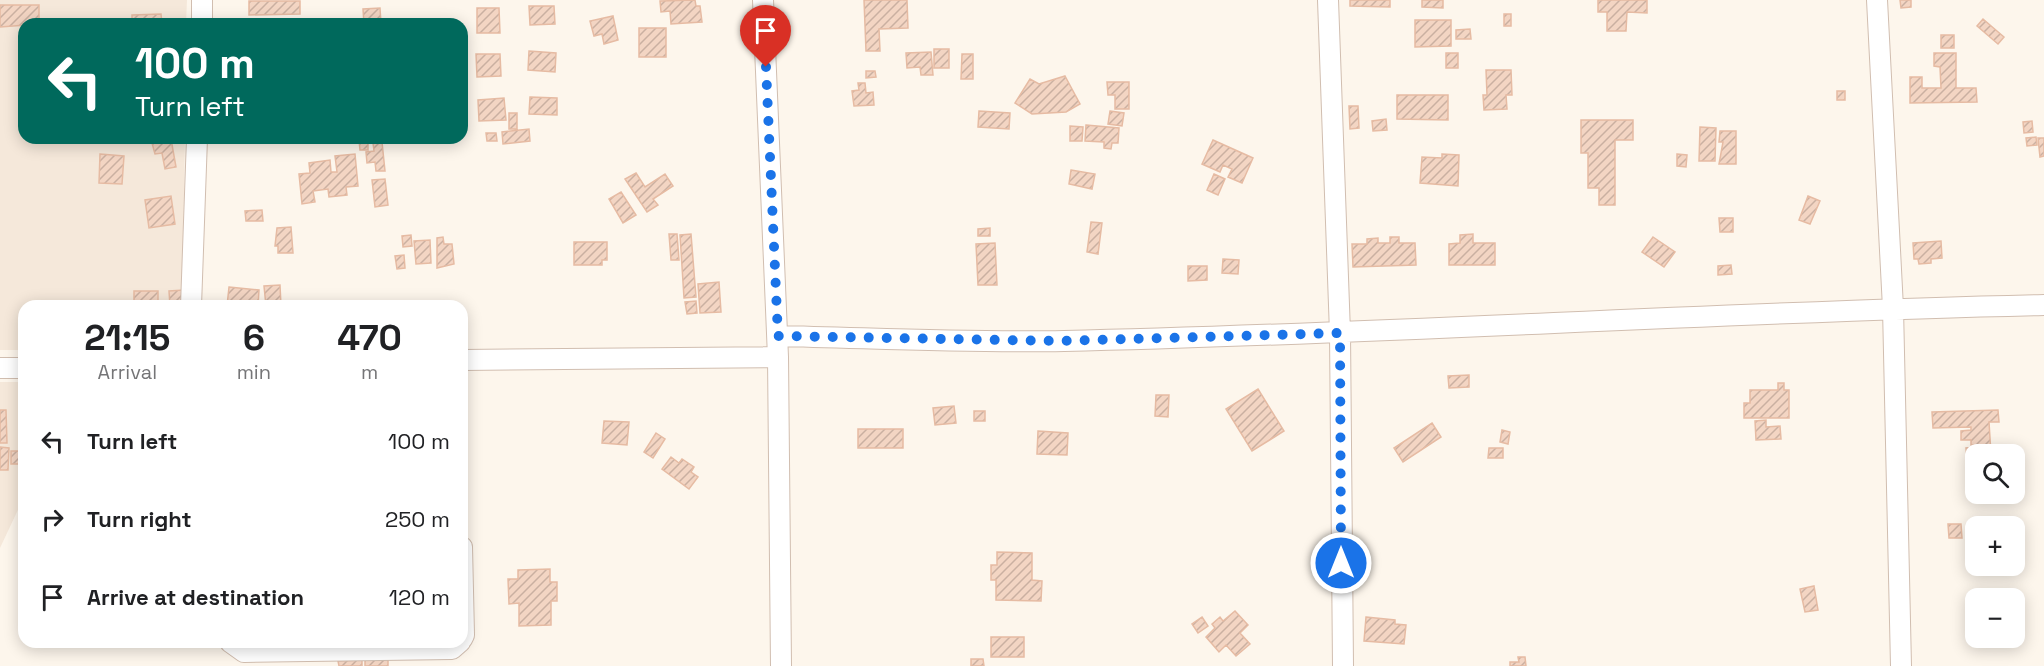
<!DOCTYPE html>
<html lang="en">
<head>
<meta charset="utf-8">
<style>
	:root { --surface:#fff; --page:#f6f6f6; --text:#202124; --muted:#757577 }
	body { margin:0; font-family:"Space Grotesk",sans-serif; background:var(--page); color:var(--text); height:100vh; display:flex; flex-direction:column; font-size:22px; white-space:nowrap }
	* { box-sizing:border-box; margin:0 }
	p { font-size:20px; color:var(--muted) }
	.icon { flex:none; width:33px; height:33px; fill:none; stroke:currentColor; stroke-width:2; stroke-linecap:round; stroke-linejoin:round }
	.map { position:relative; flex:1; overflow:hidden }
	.sheet { position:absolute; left:18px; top:300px; width:450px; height:348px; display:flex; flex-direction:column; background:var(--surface); border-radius:18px; box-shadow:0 3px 15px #0003 }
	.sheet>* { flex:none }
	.banner { position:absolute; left:18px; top:18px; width:450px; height:126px; border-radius:18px; box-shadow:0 3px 15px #0003; background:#00695c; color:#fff; overflow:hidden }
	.tools { position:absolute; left:1965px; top:444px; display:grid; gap:12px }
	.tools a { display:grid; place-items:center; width:60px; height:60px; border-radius:12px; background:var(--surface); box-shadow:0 3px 15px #0003; font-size:30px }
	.pin { position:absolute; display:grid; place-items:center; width:51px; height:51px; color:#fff; margin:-62px -26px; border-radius:50% 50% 50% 0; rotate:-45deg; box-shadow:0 0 6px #0007 }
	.pin .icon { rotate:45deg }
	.me { position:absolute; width:66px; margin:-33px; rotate:0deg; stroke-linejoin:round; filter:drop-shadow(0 0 4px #0008) }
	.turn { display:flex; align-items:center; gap:21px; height:126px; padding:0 18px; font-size:27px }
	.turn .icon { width:78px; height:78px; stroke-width:2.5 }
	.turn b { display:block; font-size:42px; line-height:51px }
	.eta { display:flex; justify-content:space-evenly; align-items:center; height:102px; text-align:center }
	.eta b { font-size:36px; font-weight:700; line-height:42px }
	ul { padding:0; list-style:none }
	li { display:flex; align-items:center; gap:18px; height:78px; padding:0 18px }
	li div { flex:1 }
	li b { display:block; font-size:22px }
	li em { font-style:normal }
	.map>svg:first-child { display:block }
	.residential { fill:#f5e8da }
	.building { fill:url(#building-hatch); stroke:#e6bba3; stroke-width:1.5 }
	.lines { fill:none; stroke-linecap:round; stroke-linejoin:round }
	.minor-casing { stroke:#d1beb0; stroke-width:22 }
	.minor { stroke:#fff; stroke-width:20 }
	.route { stroke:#1a73e8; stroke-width:10; stroke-dasharray:0 18 }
</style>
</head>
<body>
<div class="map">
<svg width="2044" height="666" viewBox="0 0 2044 666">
	<defs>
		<pattern id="building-hatch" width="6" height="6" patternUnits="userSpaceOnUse" patternTransform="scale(1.5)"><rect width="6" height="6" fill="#f3d5c3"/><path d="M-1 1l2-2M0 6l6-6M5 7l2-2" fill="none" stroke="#cab0a1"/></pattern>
	</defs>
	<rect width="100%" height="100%" fill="#fdf6ec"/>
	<path class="residential" d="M0,0H187L186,24H24V138H185L182,306H24V350H0Z
		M0,382H24V497L0,548Z"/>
	<path class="building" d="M695,0L696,6H700L702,22L671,24L670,11L661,12L660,1Z
		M864,0H907L908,28L879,29L880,51H866Z
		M1350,0H1390V7L1350,6Z
		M1422,0H1443V8L1422,7Z
		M1598,0H1647V13L1627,12L1626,31H1607V12H1598Z
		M1900,0H1911V7L1901,8Z
		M249,1H300V14L249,15Z
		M0,5H39V24L0,27Z
		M529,6H554L555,24L530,25Z
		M380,8L381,24H364L363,9Z
		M477,8H499L500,33H477Z
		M161,14L162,24H132V15Z
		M1504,14H1511V26H1504Z
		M613,16L618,40L604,44L602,34L594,36L590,21Z
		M1983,19L2004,37L1998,44L1977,26Z
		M1415,20H1451V46L1415,47Z
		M639,28H666V57H639Z
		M1470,29L1471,39H1456V30Z
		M1941,35H1954V48H1941Z
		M934,49H949V68H934Z
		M529,51L556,53L555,72L528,70Z
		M931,52L933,75H921L920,67L907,68L906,53Z
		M1446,53H1458V68H1446Z
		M1934,53H1956V88H1976L1977,102L1910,103V77H1922V88H1941L1940,67L1934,66Z
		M476,54H500L501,76L477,77Z
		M962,54H973V79H961Z
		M1486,70H1511L1512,95H1506L1507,109L1484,110L1483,95H1487Z
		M866,71H875L876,77L866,78Z
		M1065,76L1080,104L1066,112L1032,114L1015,103L1030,79L1039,84Z
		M1107,82H1129V109H1115V95H1108Z
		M858,83H865L866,93L873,92L874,105L854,106L852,91L859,90Z
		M1837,91H1845V100H1837Z
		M1397,95H1448V120L1397,119Z
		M530,97L557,98V115L529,114Z
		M504,98L506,120L479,121L478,100Z
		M1349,106H1358L1359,128L1350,129Z
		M979,111L1010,113L1009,129L978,127Z
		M1110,111L1124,113L1122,126L1108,124Z
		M509,113H517V129H509Z
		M1386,119L1387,130L1373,131L1372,121Z
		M1581,120H1633V140H1615V205H1599V188H1588V153H1581Z
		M2032,121L2033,132L2024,133L2023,122Z
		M1086,125L1119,128L1118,143H1112L1111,149L1104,148V142L1085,141Z
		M1070,126L1083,127L1082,141H1070Z
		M1700,127L1716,128L1715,161H1699Z
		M529,129L530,141L503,144L502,132Z
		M1720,131H1736V164H1719L1723,142H1719Z
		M486,133H496L497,141H487Z
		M2036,137L2037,145L2027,146L2026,138Z
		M2038,138H2044V156L2040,157Z
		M171,139L176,167L165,169L162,153L155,154L152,143Z
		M359,140H368V150H360Z
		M1213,140L1253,158L1242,183L1228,177L1232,169L1223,165L1220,172L1202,164Z
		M382,142L385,171H376L375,162L367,163L366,152L374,151L373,143Z
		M100,154L124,156L122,184L99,183Z
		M355,154L358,186L346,187L347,195L329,197L328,189L313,191L315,202L302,204L299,174L310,173L309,163L330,160L331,172H337L335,156Z
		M1442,154L1459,155L1458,186L1420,183L1422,157L1442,158Z
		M1677,154L1687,155L1686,167L1677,166Z
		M1071,170L1095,174L1092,189L1069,184Z
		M636,173L645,187L665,174L673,186L653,199L658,205L647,212L625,179Z
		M1214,174L1225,179L1218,195L1207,190Z
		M385,179L388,205L375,207L372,180Z
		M621,192L636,215L623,223L609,199Z
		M171,196L175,224L149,228L145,200Z
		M1808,196L1820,201L1810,224L1799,220Z
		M262,210L263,221H246L245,211Z
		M1719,218H1733V232H1720Z
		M1091,222L1102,223L1098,254L1087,252Z
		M291,227L293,253H278V246H275L277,228Z
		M990,228V236H978V229Z
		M669,234H677L679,260H671Z
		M691,234L696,297L684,298L680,235Z
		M1473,234V243H1495V265H1449V244L1460,243V235Z
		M411,235L412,246L403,247L402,236Z
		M443,237L444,244H452L454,264L437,268V238Z
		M1390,237H1399V243H1415L1416,265L1353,267L1352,244H1367V239L1378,238V243H1390Z
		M1653,237L1675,252L1664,267L1642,252Z
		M430,240L431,263L416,264L414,241Z
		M1941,241L1942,258L1931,259V263L1919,264L1918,259H1914L1913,243Z
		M574,242H607V260H602V265H574Z
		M995,243L997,285H978L976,244Z
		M404,255L405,268L397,269L395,256Z
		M1223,259L1239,260L1238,274L1222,273Z
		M1731,265L1732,274L1718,275V266Z
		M1188,266H1207V280L1188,281Z
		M719,282L721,312L700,313L698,284Z
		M280,285L281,306H266L264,286Z
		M229,287L259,290L258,306H227Z
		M184,290L186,306H170L169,291Z
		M134,291H158V306H134Z
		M696,301L697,313L687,314L685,302Z
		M1469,375V387L1449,388L1448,376Z
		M1778,383H1784V390H1789V418H1744V403H1750V390H1778Z
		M1258,389L1284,431L1252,451L1226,409Z
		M1156,395H1169L1168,417L1155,416Z
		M954,406L956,423L935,425L933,408Z
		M0,410H6L7,443H0Z
		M1998,410L1999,422H1989L1991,454H1978V445H1971V440H1961V431L1971,430V427L1933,428L1932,412Z
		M974,411H985V421H974Z
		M1766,420V427L1780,426L1781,439L1756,440L1755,421Z
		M604,421L629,422L627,445L602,443Z
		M1432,423L1441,437L1403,462L1394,448Z
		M858,429H903V448H858Z
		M1502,430L1510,432L1508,444L1500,442Z
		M1038,431L1068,433L1067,455L1037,454Z
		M656,433L665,439L653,458L644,452Z
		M0,447L9,448L8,470H0Z
		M1976,447V458L1967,459L1966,448Z
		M1489,448H1503V458H1488Z
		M11,451H24V464H11Z
		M671,457L679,463L682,459L694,467L691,472L698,477L689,489L662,469Z
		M1948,524H1961L1962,538H1949Z
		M997,552L1032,553V580L1042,581L1041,601L996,600V580H991V565H997Z
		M550,569V582H557V601H551V625L519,626V603L509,604L508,579H518V570Z
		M1814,586L1818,610L1805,612L1800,589Z
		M1235,611L1248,625L1240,633L1250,644L1236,656L1226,645L1219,652L1206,637L1215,628L1212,624L1220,617L1223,621Z
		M1202,617L1208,626L1198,633L1192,624Z
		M1366,617L1395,620V624L1406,625L1404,644L1364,641Z
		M991,637H1024V657H991Z
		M1518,657H1525L1526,666H1510V662H1519Z
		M365,659H388V666H365Z
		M971,659H983L984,666H971Z
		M362,660V666H339L338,661Z"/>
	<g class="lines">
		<g class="minor-casing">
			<path id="minor" d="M763,0L778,357L781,666
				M1328,0L1340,333L1343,666
				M1877,0L1893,308L1901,666
				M202,24V0
				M191,306L197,138
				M778,336C873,338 969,343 1064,341C1391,334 1717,312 2044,305
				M462,360L778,357
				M0,368H24
				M462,547L464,635L462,639
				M230,642L244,652L452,649L460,642"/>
		</g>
		<use href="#minor" class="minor"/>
	</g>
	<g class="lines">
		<path class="route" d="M766,67L778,336L1060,341L1340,333L1341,563"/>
	</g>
</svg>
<div class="tools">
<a><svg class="icon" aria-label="search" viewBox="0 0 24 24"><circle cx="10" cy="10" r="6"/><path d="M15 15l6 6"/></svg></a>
<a>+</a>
<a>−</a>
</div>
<div class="pin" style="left:766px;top:67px;background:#d93025"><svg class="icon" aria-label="arrive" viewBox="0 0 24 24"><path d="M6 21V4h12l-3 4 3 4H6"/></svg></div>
<svg class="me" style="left:1341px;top:563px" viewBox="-20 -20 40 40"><circle r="17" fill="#1a73e8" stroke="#fff" stroke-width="3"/><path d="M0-11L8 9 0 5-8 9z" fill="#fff"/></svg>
<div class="banner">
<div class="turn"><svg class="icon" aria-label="left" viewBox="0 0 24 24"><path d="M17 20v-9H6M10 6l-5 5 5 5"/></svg><div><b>100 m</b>Turn left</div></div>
</div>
<section class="sheet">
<div class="eta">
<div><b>21:15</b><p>Arrival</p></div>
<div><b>6</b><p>min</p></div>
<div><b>470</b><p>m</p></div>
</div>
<ul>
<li><svg class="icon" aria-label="left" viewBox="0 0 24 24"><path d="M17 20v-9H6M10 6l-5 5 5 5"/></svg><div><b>Turn left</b></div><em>100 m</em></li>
<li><svg class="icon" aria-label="right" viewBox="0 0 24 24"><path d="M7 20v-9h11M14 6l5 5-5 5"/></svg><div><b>Turn right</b></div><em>250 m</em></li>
<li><svg class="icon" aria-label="arrive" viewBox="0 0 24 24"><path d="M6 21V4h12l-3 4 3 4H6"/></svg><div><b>Arrive at destination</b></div><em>120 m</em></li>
</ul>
</section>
</div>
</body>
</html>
